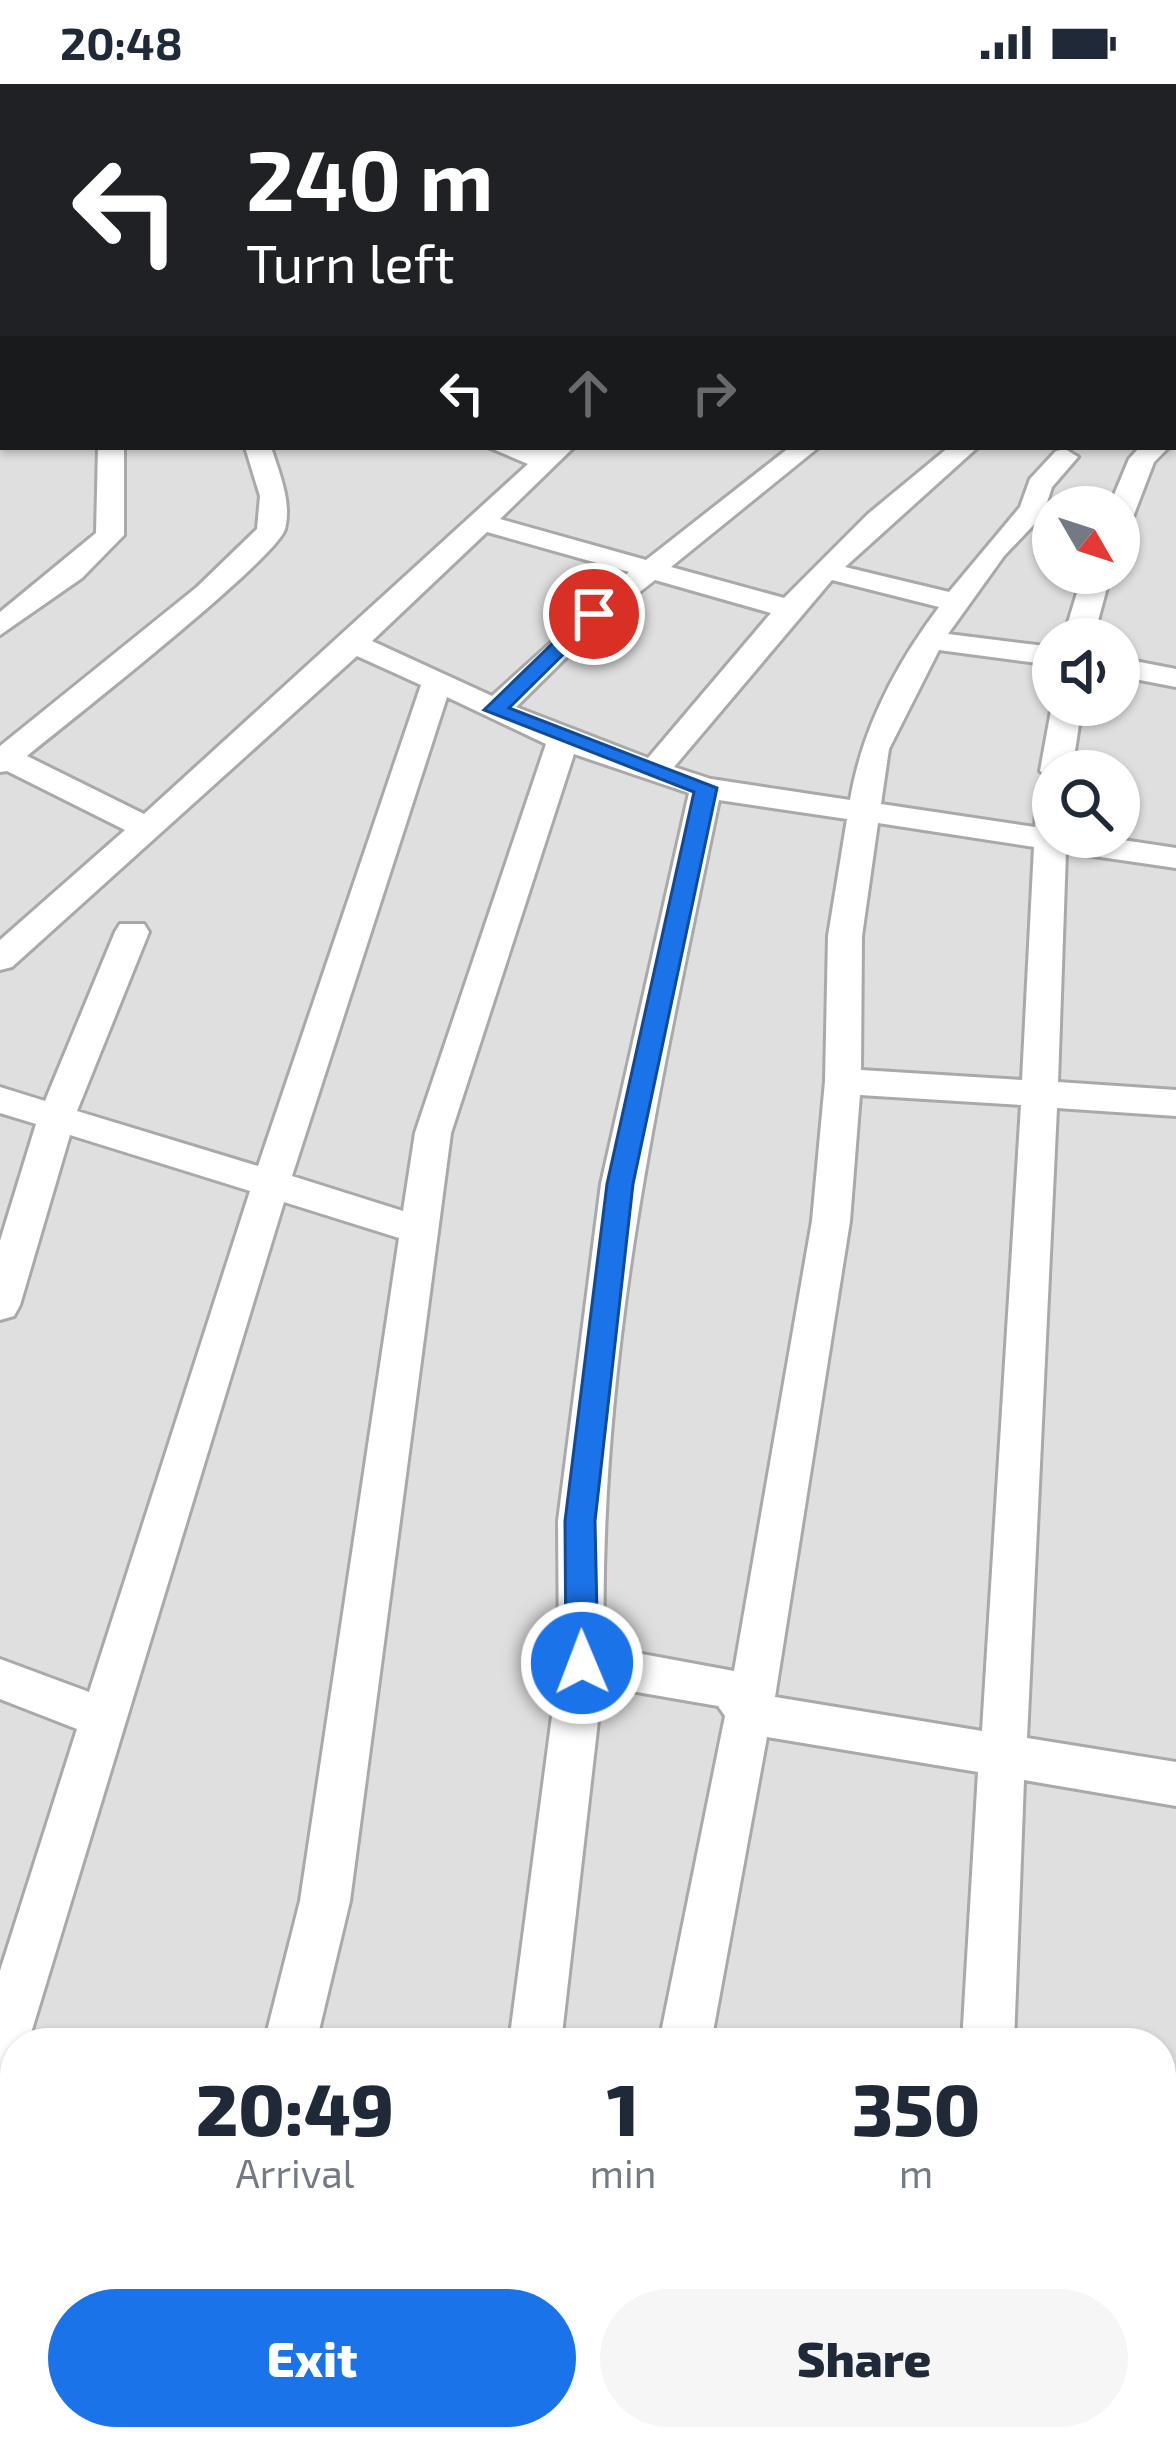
<!DOCTYPE html>
<html lang="en">
<head>
<meta charset="utf-8">
<style>
	:root { --surface:#fff; --page:#f6f6f7; --text:#1f2937; --muted:#747a83; --accent:#1a73e8 }
	body { margin:0; font-family:"Exo 2",sans-serif; background:var(--page); color:var(--text); height:100vh; display:flex; flex-direction:column; font-size:45px; white-space:nowrap }
	* { box-sizing:border-box; margin:0 }
	p { font-size:39px; color:var(--muted) }
	.icon { flex:none; width:66px; height:66px; fill:none; stroke:currentColor; stroke-width:2; stroke-linecap:round; stroke-linejoin:round }
	.map { position:relative; flex:1; overflow:hidden }
	.sheet { position:absolute; left:0px; top:1944px; width:1176px; height:423px; display:flex; flex-direction:column; background:var(--surface); border-radius:48px 48px 0 0; box-shadow:0 3px 9px #0004 }
	.sheet>* { flex:none }
	.hud { position:absolute; left:0px; top:0px; width:1176px; height:366px; box-shadow:0 3px 9px #0004; background:#202124; color:#fff; overflow:hidden }
	.needle { width:78px; rotate:129deg }
	.tools { position:absolute; left:1032px; top:402px; display:grid; gap:24px }
	.tools a { display:grid; place-items:center; width:108px; height:108px; border-radius:50%; background:var(--surface); box-shadow:0 3px 9px #0004; font-size:60px }
	.pin { position:absolute; display:grid; place-items:center; width:102px; height:102px; color:#fff; margin:-51px; border:6px solid #fff; border-radius:50%; box-shadow:0 3px 12px #0007 }
	.me { position:absolute; width:132px; margin:-66px; rotate:359deg; stroke-linejoin:round; filter:drop-shadow(0 0 9px #0008) }
	.turn { display:flex; align-items:center; gap:42px; height:252px; padding:0 48px; font-size:54px }
	.turn .icon { width:156px; height:156px; stroke-width:2.5 }
	.turn b { display:block; font-size:84px; line-height:102px }
	.lanes { display:flex; align-items:center; height:114px; padding:0 48px; background:#0003; justify-content:center; gap:60px; direction:ltr }
	.lanes .off { opacity:.35 }
	.eta { display:flex; justify-content:space-evenly; align-items:center; height:204px; text-align:center }
	.eta b { font-size:72px; font-weight:800; line-height:84px }
	.primary-button { display:flex; gap:24px; margin-top:auto; padding:24px 48px }
	.primary-button a { flex:1; height:138px; border-radius:72px; background:var(--accent); color:#fff; font-size:48px; font-weight:800; line-height:138px; text-align:center }
	.primary-button a+a { background:var(--page); color:var(--text) }
	.status { display:flex; justify-content:space-between; align-items:center; height:84px; padding:0 60px; background:var(--surface); direction:ltr }
	.status svg { height:33px; fill:currentColor }
	.map>svg:first-child { display:block }
	.residential { fill:#e0dfdf; fill-rule:evenodd }
	.lines { fill:none; stroke-linecap:round; stroke-linejoin:round }
	.minor-casing { stroke:#a9a9a9; stroke-width:6 }
	.minor { fill:#fff; fill-rule:evenodd }
	.shaded-wall { fill:#8b8681 }
	.building { fill:#c7bfb8; stroke:#8b8681; stroke-width:3 }
	.route { fill:#1a73e8; stroke:#114b97; stroke-width:3 }
</style>
</head>
<body>
<div class="status"><b>20:48</b><svg viewBox="0 0 49 12"><path d="M0 12V9h3v3zM5 12V6h3v6zM10 12V3h3v9zM15 12V0h3v12zM26 1h20v11H26zM47 4h2v5h-2z"/></svg></div>
<div class="map">
<svg width="1176" height="2366" viewBox="0 0 1176 2366">
	<rect width="100%" height="100%" fill="#f2efe9"/>
	<path class="residential" d="M0,0H1176V2366H0ZM3,3H1173V363H3ZM1053,423H1119V489H1053ZM1053,555H1119V621H1053ZM1053,687H1119V753H1053ZM15,1959H1161V2352H15Z"/>
	<g class="lines">
		<g class="minor-casing">
			<path id="minor" d="M3,150V165L0,166V151Z
				M1173,221H1176V235H1173Z
				M98,363H124V451L82,494L0,551V528L96,449Z
				M245,363H271C279,389 292,417 285,445C277,475 65,641 27,672L144,730L528,380L488,363H574L500,435L646,476L790,363H819L671,483L784,514L868,430L949,363H978L845,483L949,508L1020,423L1030,395L1056,367L1065,365L1078,373L1052,403L1043,431L1004,472L948,550L1053,563V581L939,566L889,665L881,720L1035,743L1037,711L1053,701V753H1103L1176,764V784L1066,768L1058,998L1176,1006V1032L1057,1024L1027,1654L1176,1678V1722L1024,1696L1014,1959H962L978,1688L767,1653L711,1959H659L725,1632L718,1622L602,1602L561,1959H509L559,1579L558,1437L601,1100L689,709L574,670L451,1049L350,1817L316,1959H264L300,1817L399,1154L284,1118L28,1959H15V1986L0,1993V1887L77,1645L0,1615V1575L89,1608L250,1107L70,1051L20,1221L14,1232L0,1236V1157L36,1040L0,1029V1003L45,1017L115,848L120,840H144L149,848L77,1027L258,1082L421,601L357,572L12,883L0,886V856L125,746L7,687L0,688V662L197,503L257,445L260,412ZM487,448L629,488L492,612L372,557ZM655,496L771,529L648,674L516,623L604,536ZM832,496L939,523C896,580 862,645 850,716L711,695L674,683ZM447,613L546,660L415,1049L403,1127L292,1092ZM719,716L847,735L828,852L825,997L812,1137L734,1587L604,1563C598,1272 660,999 719,716ZM878,739L1034,763L1022,996L861,986L862,852ZM860,1011L1021,1021L982,1647L775,1613L850,1137Z
				M1140,363H1169L1154,378L1133,433L1119,441V423H1109L1129,375Z
				M1083,489H1111L1093,555H1063Z
				M1119,574L1176,585V603L1119,592Z
				M1052,621H1082L1072,687H1053V696L1040,687Z
				M0,2086L15,2092V2149L0,2143Z
				M1161,2315L1176,2316V2366H1145L1136,2352H1161Z
				M581,2352H639L636,2366H578Z
				M936,2352H1003L997,2366H930Z"/>
		</g>
		<use href="#minor" class="minor"/>
	</g>
	<path class="shaded-wall" d="M401,0H420V3H397Z"/>
	<path class="building" d="M335,0H401L397,3H332Z"/>
	<path class="route" d="M587,526L604,530L509,624L717,704L633,1100L595,1437L598,1579L593,1588H571L566,1579L565,1437L607,1100L694,708L484,626Z"/>
</svg>
<div class="tools">
<a><svg class="needle" viewBox="-14 -14 28 28"><path d="M0-13l5 13h-10z" fill="#e53935"/><path d="M0 13l5-13h-10z" fill="#747a83"/></svg></a>
<a><svg class="icon" aria-label="sound" viewBox="0 0 24 24"><path d="M4 9h4l5-4v14l-5-4H4zM17 9q2 3 0 6"/></svg></a>
<a><svg class="icon" aria-label="search" viewBox="0 0 24 24"><circle cx="10" cy="10" r="6"/><path d="M15 15l6 6"/></svg></a>
</div>
<div class="pin" style="left:594px;top:530px;background:#d93025"><svg class="icon" aria-label="arrive" viewBox="0 0 24 24"><path d="M6 21V4h12l-3 4 3 4H6"/></svg></div>
<svg class="me" style="left:582px;top:1579px" viewBox="-20 -20 40 40"><circle r="17" fill="#1a73e8" stroke="#fff" stroke-width="3"/><path d="M0-11L8 9 0 5-8 9z" fill="#fff"/></svg>
<div class="hud">
<div class="turn"><svg class="icon" aria-label="left" viewBox="0 0 24 24"><path d="M17 20v-9H6M10 6l-5 5 5 5"/></svg><div><b>240 m</b>Turn left</div></div>
<div class="lanes"><svg class="icon" aria-label="left" viewBox="0 0 24 24"><path d="M17 20v-9H6M10 6l-5 5 5 5"/></svg><svg class="icon off" aria-label="ahead" viewBox="0 0 24 24"><path d="M12 20V5M6 11l6-6 6 6"/></svg><svg class="icon off" aria-label="right" viewBox="0 0 24 24"><path d="M7 20v-9h11M14 6l5 5-5 5"/></svg></div>
</div>
<section class="sheet">
<div class="eta">
<div><b>20:49</b><p>Arrival</p></div>
<div><b>1</b><p>min</p></div>
<div><b>350</b><p>m</p></div>
</div>
<div class="primary-button"><a>Exit</a><a>Share</a></div>
</section>
</div>
</body>
</html>
